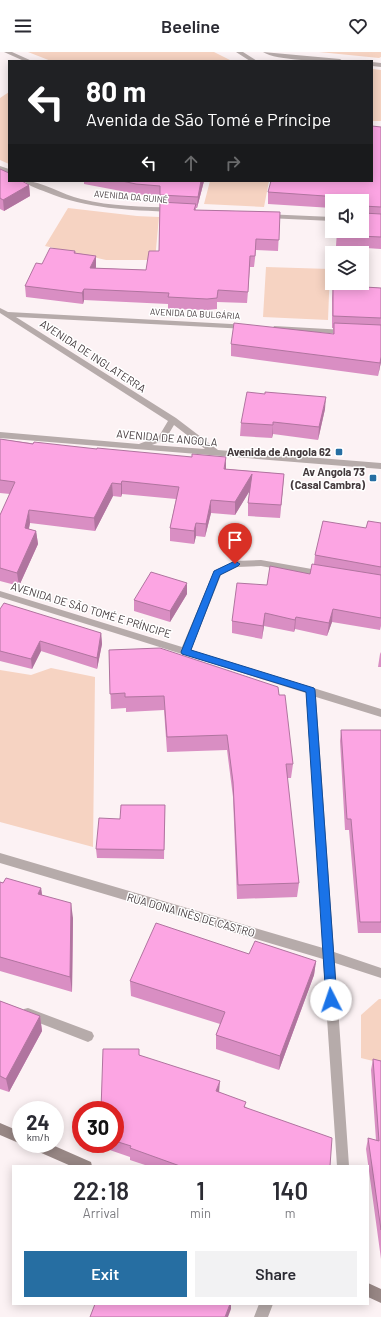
<!DOCTYPE html>
<html lang="en">
<head>
<meta charset="utf-8">
<style>
	:root { --surface:#fff; --page:#f2f2f3; --text:#2b2b33; --muted:#7c7c81; --accent:#266ea2 }
	body { margin:0; font-family:Barlow,sans-serif; background:var(--page); color:var(--text); height:100vh; display:flex; flex-direction:column; font-size:15px; white-space:nowrap }
	* { box-sizing:border-box; margin:0 }
	p { font-size:13px; color:var(--muted) }
	.icon { flex:none; width:22px; height:22px; fill:none; stroke:currentColor; stroke-width:2; stroke-linecap:round; stroke-linejoin:round }
	.map { position:relative; flex:1; overflow:hidden }
	.details { position:absolute; left:12px; top:1113px; width:357px; height:140px; display:flex; flex-direction:column; background:var(--surface); border-radius:0px; box-shadow:0 2px 10px #0003 }
	.details>* { flex:none }
	.banner { position:absolute; left:8px; top:8px; width:365px; height:122px; border-radius:0px; box-shadow:0 2px 10px #0003; background:#202124; color:#fff; overflow:hidden }
	.controls { position:absolute; left:325px; top:142px; display:grid; gap:8px }
	.controls a { display:grid; place-items:center; width:44px; height:44px; border-radius:0px; background:var(--surface); box-shadow:0 2px 10px #0003; font-size:20px }
	.speed { position:absolute; left:12px; top:1049px; display:flex; gap:8px; font-size:20px; font-weight:700; text-align:center }
	.speed>* { display:grid; place-content:center; width:52px; height:52px; border-radius:50%; background:var(--surface); box-shadow:0 2px 10px #0003; line-height:1 }
	.speed small { font-size:10px; font-weight:400 }
	.speed .limit { border:6px solid #d22; background:#fff; color:#111 }
	.pin { position:absolute; display:grid; place-items:center; width:34px; height:34px; color:#fff; margin:-41px -17px; border-radius:50% 50% 50% 0; rotate:-45deg; box-shadow:0 0 4px #0007 }
	.pin .icon { rotate:45deg }
	.me { position:absolute; width:44px; margin:-22px; rotate:356deg; stroke-linejoin:round; filter:drop-shadow(0 0 3px #0008) }
	.turn { display:flex; align-items:center; gap:14px; height:84px; padding:0 12px; font-size:18px }
	.turn .icon { width:52px; height:52px; stroke-width:2.5 }
	.turn b { display:block; font-size:28px; line-height:34px }
	.lanes { display:flex; align-items:center; height:38px; padding:0 12px; background:#0003; justify-content:center; gap:20px; direction:ltr }
	.lanes .off { opacity:.35 }
	.eta { display:flex; justify-content:space-evenly; align-items:center; height:68px; text-align:center }
	.eta b { font-size:24px; font-weight:600; line-height:28px }
	.cta { display:flex; gap:8px; margin-top:auto; padding:8px 12px }
	.cta a { flex:1; height:46px; border-radius:0px; background:var(--accent); color:#fff; font-size:16px; font-weight:600; line-height:46px; text-align:center }
	.cta a+a { background:var(--page); color:var(--text) }
	header { display:flex; justify-content:space-between; align-items:center; height:52px; padding:0 12px; background:var(--surface); font-size:18px; font-weight:600 }
	.map>svg:first-child { display:block }
	.green { fill:#f6d3c2 }
	.lines { fill:none; stroke-linecap:round; stroke-linejoin:round }
	.minor { fill:#b6abaa; fill-rule:evenodd }
	.secondary { fill:#988785; fill-rule:evenodd }
	.wall { fill:#d98ec3 }
	.shaded-wall { fill:#b0749f }
	.building { fill:#fca5e3; stroke:#b0749f }
	.route { fill:#1a73e8; stroke:#114b97 }
	.poi-dot { fill:#266ea2; stroke:#fff; stroke-width:1.5 }
	.labels { text-anchor:middle; stroke-width:3; stroke-linejoin:round; paint-order:stroke }
	.far-street-label { font-size:9px; fill:#43393c; stroke:#fff }
	.street-label { font-size:11px; fill:#43393c; stroke:#fff }
	.poi-label { font-size:11px; font-weight:bold; fill:#43393c; stroke:#fff; text-anchor:end }
</style>
</head>
<body>
<header><svg class="icon" aria-label="menu" viewBox="0 0 24 24"><path d="M4 6h16M4 12h16M4 18h16"/></svg>Beeline<svg class="icon" aria-label="heart" viewBox="0 0 24 24"><path d="M12 20l-8-8c-3-5 5-10 8-4 3-6 11-1 8 4z"/></svg></header>
<div class="map">
<svg width="381" height="1265" viewBox="0 0 381 1265">
	<rect width="100%" height="100%" fill="#fcf2f4"/>
	<path class="green" d="M28,0H214L232,9H51Z
		M319,0H381V5L379,6Z
		M372,17L381,18V69H372Z
		M9,40V112L0,108V46Z
		M210,129H269L264,155L204,152Z
		M68,156L137,164L159,165L155,208H106L45,194Z
		M266,215L330,217L328,268L263,265Z
		M51,616L95,625L93,795L0,770V618L31,623Z
		M379,947H381V1011L361,1006V963Z"/>
	<g class="lines">
		<path class="minor" d="M4,0H12L32,9H24Z
			M236,0H243L257,9H250Z
			M263,0L340,7L343,9C325,9 276,9 263,0Z
			M372,10L381,11V15L372,14Z
			M0,114L9,117V122L0,119Z
			M24,129C43,129 62,143 81,147C111,155 143,154 173,156L177,158L173,160C129,158 87,157 46,140C38,137 29,134 24,129Z
			M264,162L332,165V169L267,166H264Z
			M0,256L8,260L250,273L251,275L247,277L16,265L176,366L218,398L381,411V417L0,386V380L139,392L159,384L168,369L0,261ZM174,373L205,397L152,393L165,388Z
			M274,274L345,278L349,280L345,282L277,278L273,276Z
			M261,508L323,519L328,522L323,525L261,514L237,515L221,523L191,598L381,657V665L316,645L334,900L381,916V926L335,911L349,1114H337L323,907L0,811V801L323,896L306,641L0,545V539L182,595L214,519L235,509Z
			M28,956L92,980L94,984L92,988L88,990L24,965L22,961L24,957Z
			M259,1252H273L268,1265H254Z"/>
		<path class="secondary" d="M0,1071L21,1080V1092L0,1083Z
			M29,1092H50L91,1110L92,1114H71L30,1096Z
			M368,1231L381,1237V1251L368,1245Z"/>
	</g>
	<path class="wall" d="M381,75V197L336,194L337,179H362V149H332V156L268,152V140L372,129Z
		M0,117L9,129L29,133L30,144L4,159L0,157Z
		M84,129H204L197,156H196V158L280,160L278,199L256,198L254,215H250L247,251L217,250V257L207,258L168,257V252L84,248L83,252L26,245L25,234L42,212L75,199L76,201L96,204V216L146,218L159,199L160,145L137,142L84,132Z
		M333,233L381,236V310L378,324L231,304V292L333,282V276H332V246Z
		M325,357L318,388L273,382L272,386L240,384L241,371Z
		M0,387L226,417L284,422L280,466L248,464V451L250,438L235,463L211,461L205,485L196,484L194,492L170,489V476L176,447L122,442L121,445L113,444L95,479L30,471L29,477L36,479L38,492L19,534L0,529V463L10,442L0,441Z
		M381,471V574L380,578L332,570L327,584L295,577L294,580L264,574L262,587L232,581V569L267,533L310,522L314,512L315,503L366,476Z
		M187,542L170,570L134,559V548Z
		M0,557L101,581L102,592L97,617L41,599L32,617L0,609Z
		M109,598L293,712L291,726H287L299,831L297,845L237,847L233,745L227,698L167,700L164,658L126,660V656L111,657Z
		M381,600V615H378L380,602Z
		M341,678H381V881H358L349,778H345L340,689Z
		M165,753L164,807L97,806L96,797L120,767Z
		M0,830L41,836L42,843L73,866L72,940L0,919Z
		M249,902L316,909L314,923L279,1018L216,997V983L220,972L131,944L130,929Z
		M0,949L40,964L42,979L9,1040L0,1037Z
		M139,997V1003L219,1040L246,1055L330,1114H148L130,1108V1105L101,1095V1092H115V1058Z
		M373,1007L381,1009V1207L366,1097L368,1086L376,1088L371,1018Z"/>
	<path class="shaded-wall" d="M201,129H204L197,156L198,145Z
		M29,133L30,144L4,159L3,148Z
		M96,204V215L91,227L90,216Z
		M84,237V248L83,252L82,241Z
		M381,305V310L378,324L380,311Z
		M326,345L325,357L318,388L319,375Z
		M273,370V382L272,386L273,373Z
		M226,405V418L224,417Z
		M252,422V435L235,463V450Z
		M284,422L283,435L280,466L281,453Z
		M122,429V442L121,445V432Z
		M112,431L113,444L95,479L94,466Z
		M211,448V461L205,485L206,472Z
		M29,458L30,471L26,488L25,476Z
		M196,471V484L194,492V479Z
		M36,479L38,492L19,534L17,521Z
		M187,531V542L170,570V559Z
		M333,557L332,570L327,584L329,571Z
		M265,561L264,574L262,587L263,574Z
		M296,565L295,577L294,580L295,568Z
		M101,581L102,592L97,617V606Z
		M40,589L41,599L32,617L31,607Z
		M41,836L43,850L38,842Z
		M71,851L73,866L72,940L70,925Z
		M316,909L314,923L279,1018L280,1004Z
		M40,964L42,979L9,1040L6,1027Z
		M220,1029L219,1041L216,1039Z
		M230,1252H231V1257L228,1265H225Z"/>
	<path class="building" d="M372,74L381,75V155L363,154L362,158V149H339V145L268,140L271,129H372Z
		M0,117L9,121L8,122L9,123V129H22L29,133L3,148L0,146Z
		M122,129H201L198,145L160,143V134L136,132Z
		M160,150L196,152L194,158L280,160L279,188L256,187L255,204H250L248,240L218,238L217,246L207,247L168,245L169,241L84,237L82,241L25,234L36,211L42,212L50,196L75,199L74,201L96,204L90,216L146,218L149,199H159Z
		M362,160L363,161L381,162V185L337,183V179H362Z
		M333,233L381,236V266L333,264Z
		M234,271L334,282V271L381,273V305L380,311L231,292Z
		M247,340L265,342V340L326,345L319,375L273,370V373L241,371Z
		M0,387L33,392L34,390L97,397V396L192,405V402L226,405L224,417L284,422L281,453L248,451L252,422L235,450L211,448L206,472L196,471L194,479L170,476L179,435L122,429L121,432L112,431L94,466L29,458L25,476L36,479L17,521L0,516V463L15,430L0,428Z
		M323,469L366,476L368,469L381,471V515L315,503Z
		M312,512L381,523V566L333,557L329,571L296,565L295,568L265,561L263,574L232,569L237,531L267,533L270,514L310,522Z
		M151,520L187,531L170,559L134,548Z
		M4,551L101,581L97,606L40,589L31,607L0,599V557Z
		M160,596L278,635L279,643H285L293,712H286L299,831L238,833L233,730L227,683L167,685L164,644L125,645V641L110,642L109,598Z
		M341,678H381V870H360L351,767H347Z
		M121,753H165L164,798L96,797L99,766L120,767Z
		M6,826L41,836L38,842L71,851L70,925L0,905V830L3,831Z
		M156,871L249,902L255,889L316,909L280,1004L216,983L225,960L130,929Z
		M0,949L40,964L6,1027L0,1024Z
		M103,997H139V1003L220,1029L216,1039L246,1050L244,1055L332,1086L330,1114H180L130,1096L131,1094L115,1089V1058H101Z
		M373,1007L381,1009V1178L368,1086L379,1089Z
		M95,1252H230L225,1265H90Z"/>
	<path class="route" d="M235,509L240,512L238,514L220,523L191,598L314,636L315,638L337,948L335,952L331,953L328,952L326,948L306,640L182,602L181,600L214,519Z"/>
	<g class="poi-dot">
		<rect x="335" y="396" width="8" height="8" rx="2"/>
		<rect x="369" y="422" width="8" height="8" rx="2"/>
	</g>
	<g class="labels">
		<g class="far-street-label">
			<text transform="translate(131 145) rotate(5)" y="3">AVENIDA DA GUINÉ</text>
			<text transform="translate(195 262) rotate(3)" y="3">AVENIDA DA BULGÁRIA</text>
		</g>
		<g class="street-label">
			<text transform="translate(93 304) rotate(33)" y="4">AVENIDA DE INGLATERRA</text>
			<text transform="translate(167 386) rotate(5)" y="4">AVENIDA DE ANGOLA</text>
			<text transform="translate(91 558) rotate(17)" y="4">AVENIDA DE SÃO TOMÉ E PRÍNCIPE</text>
			<text transform="translate(191 863) rotate(16)" y="4">RUA DONA INÊS DE CASTRO</text>
		</g>
		<g class="poi-label">
			<text x="331" y="404">Avenida de Angola 62</text>
			<text x="365" y="424">Av Angola 73<tspan x="365" dy="13">(Casal Cambra)</tspan></text>
		</g>
	</g>
</svg>
<div class="controls">
<a><svg class="icon" aria-label="sound" viewBox="0 0 24 24"><path d="M4 9h4l5-4v14l-5-4H4zM17 9q2 3 0 6"/></svg></a>
<a><svg class="icon" aria-label="layers" viewBox="0 0 24 24"><path d="M12 4l9 5-9 5-9-5zM3 14l9 5 9-5"/></svg></a>
</div>
<div class="speed"><div>24<small>km/h</small></div><div class="limit">30</div></div>
<div class="pin" style="left:235px;top:512px;background:#d93025"><svg class="icon" aria-label="arrive" viewBox="0 0 24 24"><path d="M6 21V4h12l-3 4 3 4H6"/></svg></div>
<svg class="me" style="left:331px;top:948px" viewBox="-20 -20 40 40"><circle r="19" fill="#fff"/><path d="M0-13L10 11 0 6-10 11z" fill="#1a73e8"/></svg>
<div class="banner">
<div class="turn"><svg class="icon" aria-label="left" viewBox="0 0 24 24"><path d="M17 20v-9H6M10 6l-5 5 5 5"/></svg><div><b>80 m</b>Avenida de São Tomé e Príncipe</div></div>
<div class="lanes"><svg class="icon" aria-label="left" viewBox="0 0 24 24"><path d="M17 20v-9H6M10 6l-5 5 5 5"/></svg><svg class="icon off" aria-label="ahead" viewBox="0 0 24 24"><path d="M12 20V5M6 11l6-6 6 6"/></svg><svg class="icon off" aria-label="right" viewBox="0 0 24 24"><path d="M7 20v-9h11M14 6l5 5-5 5"/></svg></div>
</div>
<section class="details">
<div class="eta">
<div><b>22:18</b><p>Arrival</p></div>
<div><b>1</b><p>min</p></div>
<div><b>140</b><p>m</p></div>
</div>
<div class="cta"><a>Exit</a><a>Share</a></div>
</section>
</div>
</body>
</html>
